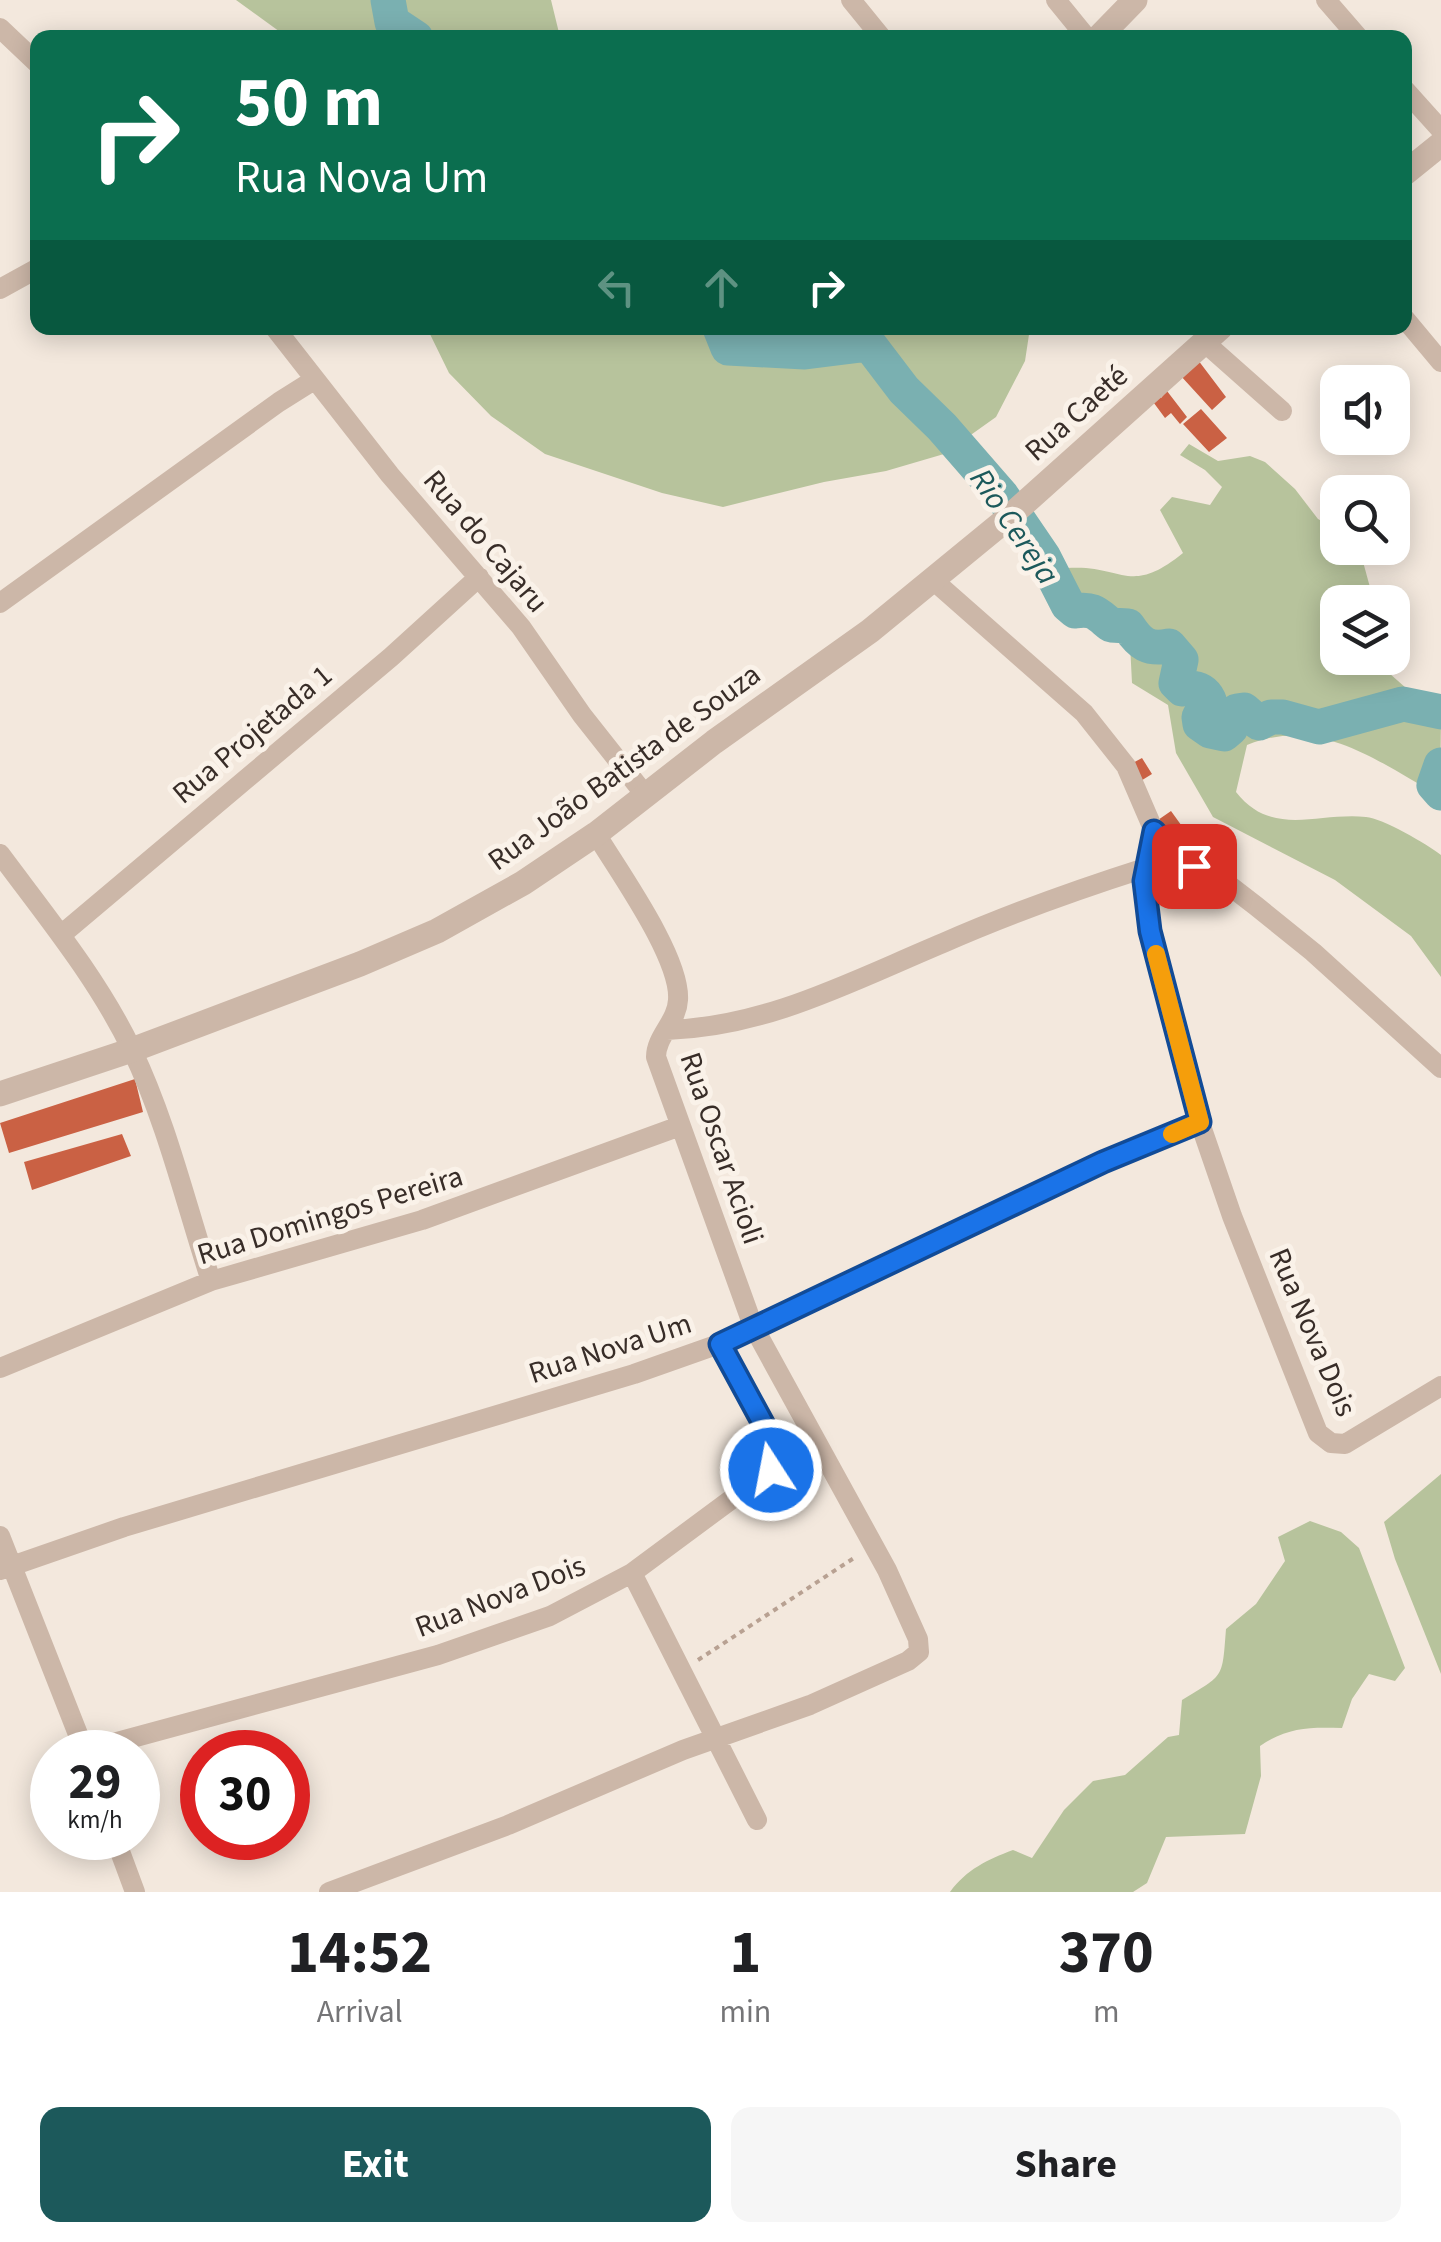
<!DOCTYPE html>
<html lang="en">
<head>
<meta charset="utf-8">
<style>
	:root { --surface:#fff; --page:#f6f6f6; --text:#202124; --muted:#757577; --accent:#1c595b }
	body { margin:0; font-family:"Source Sans 3",sans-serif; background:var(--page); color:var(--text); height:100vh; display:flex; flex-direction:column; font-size:38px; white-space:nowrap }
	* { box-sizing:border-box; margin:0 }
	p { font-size:32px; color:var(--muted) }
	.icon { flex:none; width:55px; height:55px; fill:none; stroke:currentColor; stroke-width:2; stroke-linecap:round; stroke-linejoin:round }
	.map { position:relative; height:1892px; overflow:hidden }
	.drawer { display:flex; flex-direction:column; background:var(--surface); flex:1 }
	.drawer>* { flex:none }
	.top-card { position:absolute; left:30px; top:30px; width:1382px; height:305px; border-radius:20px; box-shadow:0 5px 25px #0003; background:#0b6e4f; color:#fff; overflow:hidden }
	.buttons { position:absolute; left:1320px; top:365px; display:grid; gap:20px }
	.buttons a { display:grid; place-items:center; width:90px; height:90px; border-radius:20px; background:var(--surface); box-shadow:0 5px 25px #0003; font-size:50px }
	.speed { position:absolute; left:30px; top:1730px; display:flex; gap:20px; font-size:50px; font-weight:700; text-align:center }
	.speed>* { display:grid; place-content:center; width:130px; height:130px; border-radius:50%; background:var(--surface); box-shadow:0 5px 25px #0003; line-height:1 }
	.speed small { font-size:25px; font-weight:400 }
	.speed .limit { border:15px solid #d22; background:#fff; color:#111 }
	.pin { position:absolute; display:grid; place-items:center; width:85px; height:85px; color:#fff; margin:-42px; border-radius:20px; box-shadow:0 5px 15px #0006 }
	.me { position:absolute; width:110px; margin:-55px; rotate:349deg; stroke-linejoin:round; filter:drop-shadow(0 0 8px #0008) }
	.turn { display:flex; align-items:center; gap:35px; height:210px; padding:0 40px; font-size:45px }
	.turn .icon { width:130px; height:130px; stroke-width:2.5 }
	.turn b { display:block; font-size:70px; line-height:85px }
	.lanes { display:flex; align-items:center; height:95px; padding:0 40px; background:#0003; justify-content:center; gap:50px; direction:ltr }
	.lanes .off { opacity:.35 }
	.eta { display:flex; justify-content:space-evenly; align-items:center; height:170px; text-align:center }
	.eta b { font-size:60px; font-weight:700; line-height:70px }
	.primary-button { display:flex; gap:20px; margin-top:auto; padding:20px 40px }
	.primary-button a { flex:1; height:115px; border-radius:20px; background:var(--accent); color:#fff; font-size:40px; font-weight:700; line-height:115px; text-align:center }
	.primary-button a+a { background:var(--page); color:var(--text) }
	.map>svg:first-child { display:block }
	.green { fill:#b7c39c }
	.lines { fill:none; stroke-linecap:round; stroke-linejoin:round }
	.river { stroke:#7ab0b1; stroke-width:35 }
	.building { fill:#ca6144 }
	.path { stroke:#b8a192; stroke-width:4; stroke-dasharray:5 5; stroke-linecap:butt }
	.minor { stroke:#ccb7a8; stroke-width:20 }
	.tertiary { stroke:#ccb7a8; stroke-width:25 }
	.route-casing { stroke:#114b97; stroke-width:25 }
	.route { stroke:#1a73e8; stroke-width:18 }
	.slow { stroke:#f59e0b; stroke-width:18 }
	.labels { text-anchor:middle; stroke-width:10; stroke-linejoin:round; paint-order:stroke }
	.street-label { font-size:30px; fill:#382d28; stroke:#faf2e9 }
	.water-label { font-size:32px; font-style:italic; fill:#1c595b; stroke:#faf2e9 }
</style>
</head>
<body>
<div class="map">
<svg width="1441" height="1892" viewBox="0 0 1441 1892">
	<rect width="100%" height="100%" fill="#f3e8dd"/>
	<path class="green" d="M236,0H551L560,37H287Z
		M427,328H1030L1025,361L996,417L944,454L886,471L824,482L723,507L662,493L545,454L491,416L449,373Z
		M1189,444L1218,461L1250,456L1265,462L1295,489L1318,519L1337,529L1338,548H1355L1362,558L1374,602H1338V658H1383L1389,673L1441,719L1440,796C1378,762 1321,715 1247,745L1236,792C1272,838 1317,812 1366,817C1382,818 1427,844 1441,855V977L1411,936L1335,880L1213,817L1176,753L1168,705L1132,683L1130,644L1101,622L1063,612L1037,560L1038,547L1057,553L1067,568C1123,564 1129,597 1183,553L1160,510L1172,497L1210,505L1222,487L1205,470L1180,455Z
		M1441,1474V1674L1395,1559L1384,1522Z
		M1310,1521L1341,1532L1359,1548L1405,1668L1395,1681L1369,1674L1352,1699L1342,1728C1309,1727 1288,1727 1260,1746L1261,1776L1245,1834L1166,1837L1147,1883L1133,1892H950C967,1869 987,1860 1013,1850L1032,1858L1064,1810L1093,1781L1125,1775L1168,1737L1179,1735L1182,1700C1225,1674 1222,1679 1226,1629L1256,1604L1285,1561L1278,1537Z"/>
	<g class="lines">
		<path class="river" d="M388,0L392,22L416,38
			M720,328L728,348L805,352L869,344L904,390L942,427L1002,496L1043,556L1068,605L1075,611C1094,608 1097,614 1111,625L1128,626C1140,644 1148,650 1169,646L1181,660L1176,683L1182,689C1194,687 1203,688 1209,700L1199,717L1200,724L1210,731L1224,734L1231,728L1237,711L1244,710L1259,723L1271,717H1283L1319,727L1403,704L1441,712
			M1441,765L1434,785L1441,793"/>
	</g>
	<path class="building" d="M1198,360L1226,397L1212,410L1180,375Z
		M1156,389L1161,398L1167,391L1187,417L1180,424L1171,413L1165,418L1148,395Z
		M1201,409L1227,438L1209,452L1183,424Z
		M1142,758L1152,774L1139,782L1129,765Z
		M1171,811L1184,829L1170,837L1158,820Z
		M135,1079L143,1112L9,1153L0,1123Z
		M122,1134L131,1156L32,1190L24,1162Z"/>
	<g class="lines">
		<path class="path" d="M698,1660L857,1556"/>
		<path class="minor" d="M851,0L882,38
			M1056,0L1087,38
			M1326,0L1359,38
			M0,28L38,64
			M1405,90L1441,130
			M0,289L38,268
			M1405,319L1441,362
			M275,328L390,475L521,627L582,715L646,796
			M1203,341L1282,411
			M933,580L1084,713L1126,766L1154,831L1171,850L1221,879L1256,906L1313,952L1441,1068
			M0,603L279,402L314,380
			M1154,831L1145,868V899L1163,986L1200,1123L1232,1216L1318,1433L1331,1443L1345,1444L1441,1386
			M0,854C46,916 98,979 132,1050C167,1123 186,1205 211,1281
			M61,935L391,657L479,577
			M667,1030C767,1027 852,981 943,943C1009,914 1076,890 1145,868
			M0,1368L211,1281L422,1220L680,1126
			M0,1536L85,1752
			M0,1570L124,1527L634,1374L719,1344L1103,1162L1200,1123
			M632,1573L757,1820
			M84,1751L438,1655L550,1616L632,1573L771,1470L775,1452L771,1438L719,1344
			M115,1838L135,1892
			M329,1892L508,1825L683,1750L810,1705L908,1661L919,1652L918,1639L887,1570L753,1326L656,1057C656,1036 677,1022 678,1000C681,958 619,872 596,834"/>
		<path class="tertiary" d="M1098,38L1135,0
			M1405,173L1441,144
			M0,1094L132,1050L360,964L437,931L523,883L596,834L714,742L870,631L1009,517L1220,328"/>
	</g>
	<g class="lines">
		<g class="route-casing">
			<path id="route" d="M771,1470L775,1452L771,1438L720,1344L1103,1162L1200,1122L1150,931L1144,881L1154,831L1171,850L1194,866"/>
		</g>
		<use href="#route" class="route"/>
		<path class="slow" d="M1156,954L1200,1122L1172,1134"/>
	</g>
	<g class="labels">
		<g class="street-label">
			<text transform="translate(1076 413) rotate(-42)" y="10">Rua Caeté</text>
			<text transform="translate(486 541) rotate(50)" y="10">Rua do Cajaru</text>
			<text transform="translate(252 734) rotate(-40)" y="10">Rua Projetada 1</text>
			<text transform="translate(624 767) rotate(-36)" y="10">Rua João Batista de Souza</text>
			<text transform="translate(722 1148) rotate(71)" y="10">Rua Oscar Acioli</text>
			<text transform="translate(330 1215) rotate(-17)" y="10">Rua Domingos Pereira</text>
			<text transform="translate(1313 1332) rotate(67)" y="10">Rua Nova Dois</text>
			<text transform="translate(610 1348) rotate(-18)" y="10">Rua Nova Um</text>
			<text transform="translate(500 1596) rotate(-21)" y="10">Rua Nova Dois</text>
		</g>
		<g class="water-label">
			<text transform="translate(1015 526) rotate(56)" y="11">Rio Cereja</text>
		</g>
	</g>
</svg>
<div class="buttons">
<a><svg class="icon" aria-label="sound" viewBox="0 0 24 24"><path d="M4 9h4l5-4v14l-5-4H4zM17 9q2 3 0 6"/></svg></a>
<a><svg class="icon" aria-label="search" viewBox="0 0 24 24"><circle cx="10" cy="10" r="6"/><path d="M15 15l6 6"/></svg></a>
<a><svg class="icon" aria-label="layers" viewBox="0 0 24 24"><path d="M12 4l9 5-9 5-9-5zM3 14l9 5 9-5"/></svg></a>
</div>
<div class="speed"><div>29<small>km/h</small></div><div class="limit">30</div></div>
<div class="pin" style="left:1194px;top:866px;background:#d93025"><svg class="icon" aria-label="arrive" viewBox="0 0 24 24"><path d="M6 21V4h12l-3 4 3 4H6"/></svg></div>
<svg class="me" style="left:771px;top:1470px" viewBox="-20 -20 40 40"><circle r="17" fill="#1a73e8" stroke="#fff" stroke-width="3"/><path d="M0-11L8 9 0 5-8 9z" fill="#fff"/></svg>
<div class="top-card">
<div class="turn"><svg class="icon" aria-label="right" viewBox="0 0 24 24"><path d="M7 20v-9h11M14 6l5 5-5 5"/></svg><div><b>50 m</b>Rua Nova Um</div></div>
<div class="lanes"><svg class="icon off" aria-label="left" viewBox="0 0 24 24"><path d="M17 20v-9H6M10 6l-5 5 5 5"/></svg><svg class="icon off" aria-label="ahead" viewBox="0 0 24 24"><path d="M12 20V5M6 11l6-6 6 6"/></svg><svg class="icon" aria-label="right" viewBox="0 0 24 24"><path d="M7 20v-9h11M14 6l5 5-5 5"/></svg></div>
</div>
</div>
<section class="drawer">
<div class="eta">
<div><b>14:52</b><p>Arrival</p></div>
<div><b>1</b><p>min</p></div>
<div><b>370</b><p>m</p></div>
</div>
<div class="primary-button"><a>Exit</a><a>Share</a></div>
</section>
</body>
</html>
